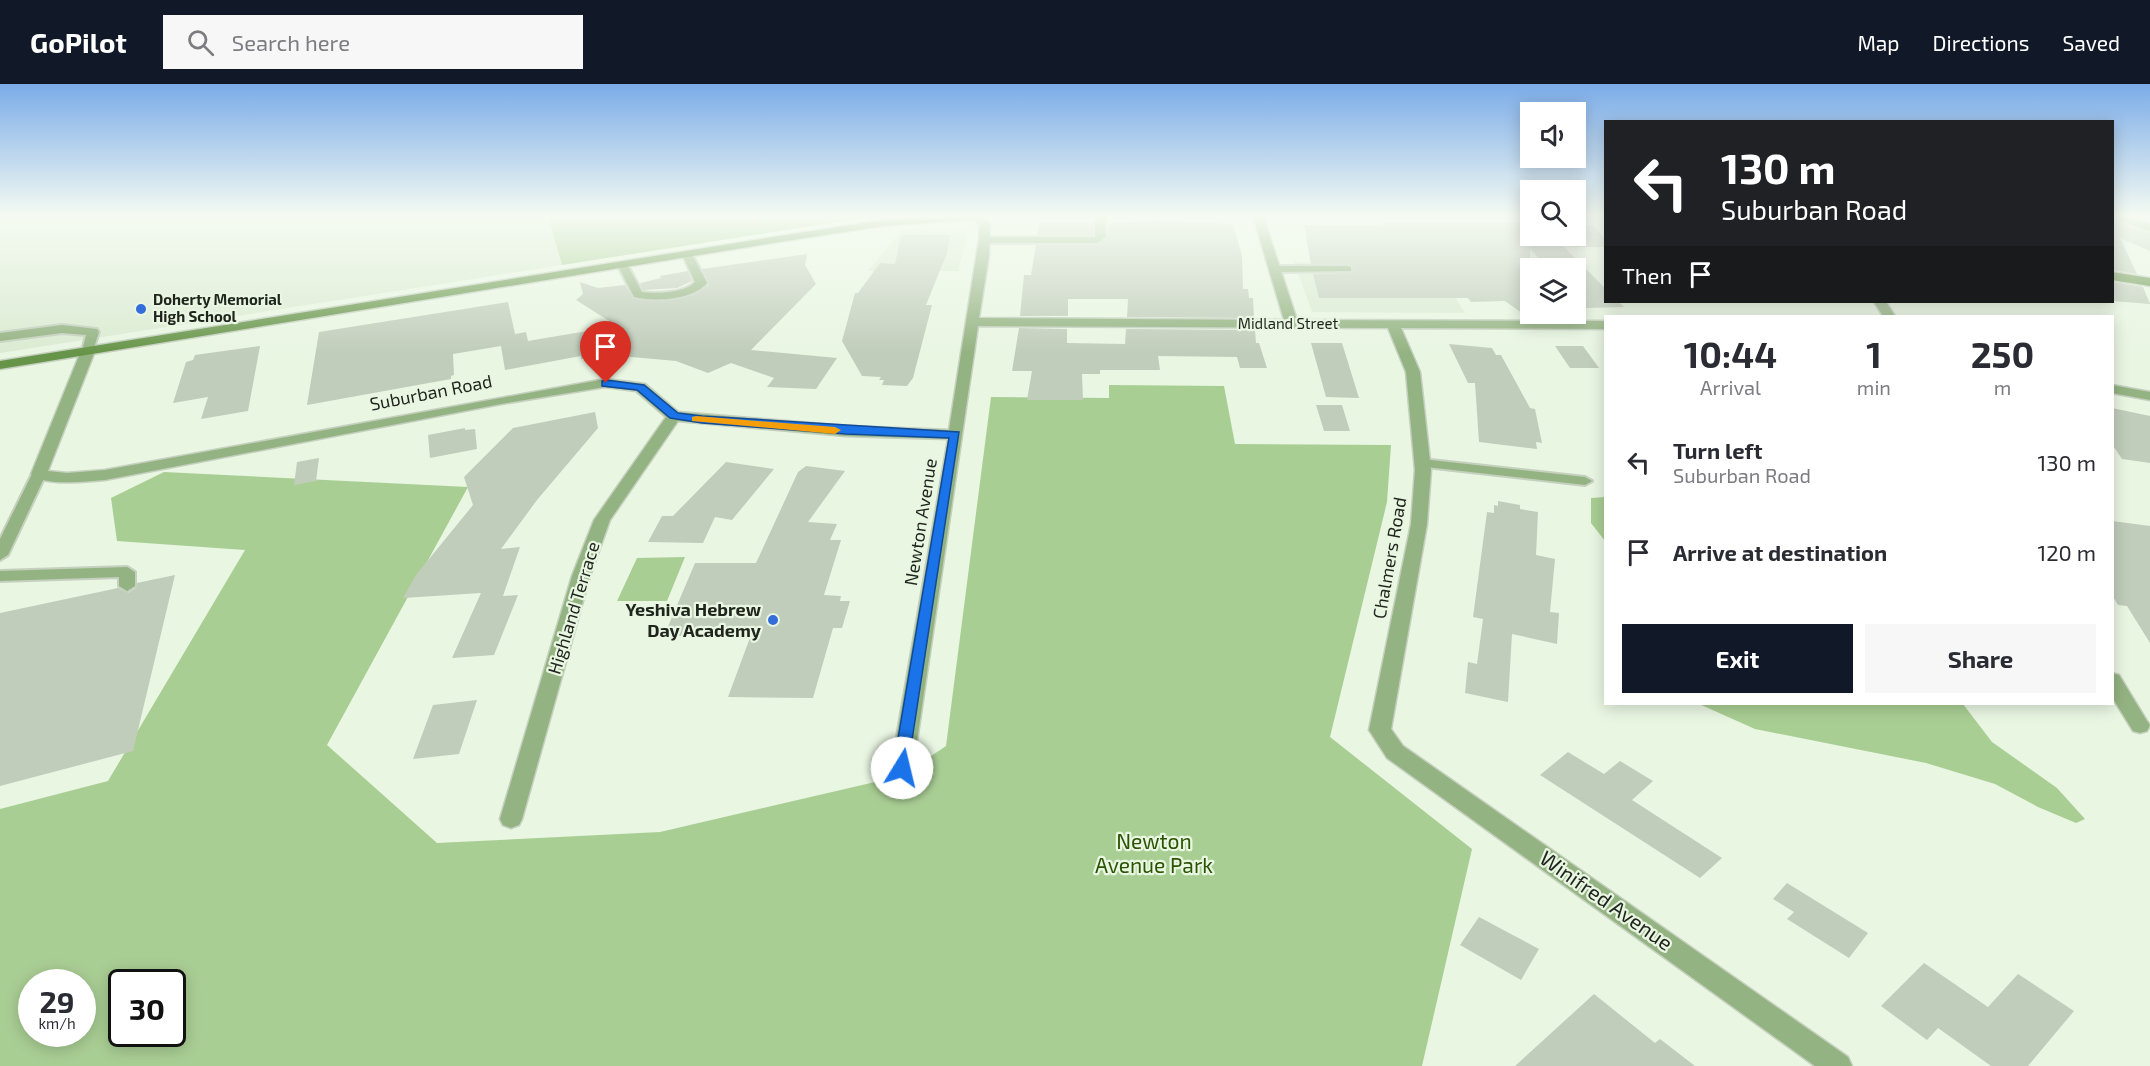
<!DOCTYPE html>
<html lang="en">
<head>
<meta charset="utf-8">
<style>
	:root { --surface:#fff; --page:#f7f7f7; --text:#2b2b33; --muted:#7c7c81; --accent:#111827 }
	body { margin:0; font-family:"Exo 2",sans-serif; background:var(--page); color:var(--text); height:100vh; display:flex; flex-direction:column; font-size:22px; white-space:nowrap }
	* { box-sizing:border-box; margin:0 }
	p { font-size:20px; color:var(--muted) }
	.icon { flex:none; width:33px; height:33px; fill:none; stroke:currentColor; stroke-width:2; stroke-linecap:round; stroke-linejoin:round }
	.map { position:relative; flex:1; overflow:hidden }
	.panel { position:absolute; left:1604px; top:231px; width:510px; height:390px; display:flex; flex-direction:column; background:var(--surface); border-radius:0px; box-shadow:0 3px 15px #0003 }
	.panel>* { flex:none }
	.banner { position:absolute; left:1604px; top:36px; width:510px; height:183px; border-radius:0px; box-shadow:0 3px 15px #0003; background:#202124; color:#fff; overflow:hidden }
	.fabs { position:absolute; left:1520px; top:18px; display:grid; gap:12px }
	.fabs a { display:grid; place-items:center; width:66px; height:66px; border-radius:0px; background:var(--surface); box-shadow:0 3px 15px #0003; font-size:30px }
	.speed { position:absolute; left:18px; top:885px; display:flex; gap:12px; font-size:30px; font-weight:700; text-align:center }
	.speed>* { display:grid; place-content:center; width:78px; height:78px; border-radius:50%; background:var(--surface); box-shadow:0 3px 15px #0003; line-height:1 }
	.speed small { font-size:15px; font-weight:400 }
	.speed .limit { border:3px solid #111; border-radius:9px; background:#fff; color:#111 }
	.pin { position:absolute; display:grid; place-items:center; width:51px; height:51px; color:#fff; margin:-62px -26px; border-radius:50% 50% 50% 0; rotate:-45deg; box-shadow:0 0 6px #0007 }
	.pin .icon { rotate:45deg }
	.me { position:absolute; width:66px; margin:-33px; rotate:9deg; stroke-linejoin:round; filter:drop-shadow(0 0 4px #0008) }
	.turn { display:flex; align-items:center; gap:21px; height:126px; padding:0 18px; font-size:27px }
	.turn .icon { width:78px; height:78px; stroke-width:2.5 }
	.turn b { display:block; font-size:42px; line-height:51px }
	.then { display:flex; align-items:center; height:57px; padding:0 18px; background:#0003; gap:12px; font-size:22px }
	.eta { display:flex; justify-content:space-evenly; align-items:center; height:102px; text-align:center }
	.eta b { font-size:36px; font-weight:700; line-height:42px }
	.action { display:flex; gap:12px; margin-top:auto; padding:12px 18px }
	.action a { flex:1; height:69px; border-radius:0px; background:var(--accent); color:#fff; font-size:24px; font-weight:700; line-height:69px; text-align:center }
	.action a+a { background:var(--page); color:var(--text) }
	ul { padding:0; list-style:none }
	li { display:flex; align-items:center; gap:18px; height:90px; padding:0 18px }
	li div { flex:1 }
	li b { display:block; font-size:22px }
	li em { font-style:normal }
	header { display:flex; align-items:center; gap:36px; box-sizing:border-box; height:84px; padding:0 30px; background:var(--accent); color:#fff }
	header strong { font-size:28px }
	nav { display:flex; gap:33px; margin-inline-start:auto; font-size:21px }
	.search { width:420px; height:54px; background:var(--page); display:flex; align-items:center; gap:15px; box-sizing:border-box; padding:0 21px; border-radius:0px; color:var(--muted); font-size:22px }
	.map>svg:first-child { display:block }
	.built { fill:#dbebd2 }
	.green { fill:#a9ce94; fill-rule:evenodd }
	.building { fill:#c1cdbb }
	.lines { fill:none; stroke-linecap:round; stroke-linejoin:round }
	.lane-casing { stroke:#c5d0bf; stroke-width:4 }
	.street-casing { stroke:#c5d0bf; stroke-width:3 }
	.secondary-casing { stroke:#c5d0bf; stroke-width:3 }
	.lane { fill:#94b382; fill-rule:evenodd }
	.street { fill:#94b382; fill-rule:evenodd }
	.secondary { fill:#669448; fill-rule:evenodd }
	.route { fill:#1a73e8; stroke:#114b97; stroke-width:1.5 }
	.slow { fill:#f59e0b }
	.poi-dot { fill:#336ddb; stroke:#e9f6e2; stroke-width:2 }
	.labels { text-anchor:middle; stroke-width:4.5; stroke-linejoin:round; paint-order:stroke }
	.far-poi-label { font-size:15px; font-weight:bold; fill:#1f241d; stroke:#e9f6e2; text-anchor:start }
	.far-street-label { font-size:15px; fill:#1f241d; stroke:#e9f6e2 }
	.street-label { font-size:18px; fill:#1f241d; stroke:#e9f6e2 }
	.poi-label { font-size:18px; font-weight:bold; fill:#1f241d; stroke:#e9f6e2; text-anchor:end }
	.near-park-label { font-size:21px; fill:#2b5402; stroke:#e9f6e2 }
	.near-street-label { font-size:21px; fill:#1f241d; stroke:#e9f6e2 }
</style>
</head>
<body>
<header>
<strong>GoPilot</strong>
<div class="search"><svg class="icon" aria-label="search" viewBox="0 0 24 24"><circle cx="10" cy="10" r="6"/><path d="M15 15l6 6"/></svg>Search here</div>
<nav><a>Map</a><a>Directions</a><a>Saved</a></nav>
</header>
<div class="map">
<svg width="2150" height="982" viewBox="0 0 2150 982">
	<rect width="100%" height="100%" fill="#e9f6e2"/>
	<path class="built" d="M0,132H548L562,181L0,269Z
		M903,145H969L958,187H868Z
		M1294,178L1434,179L1465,229L1312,228Z"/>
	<path class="green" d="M548,132H875L562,181Z
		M1109,301L1224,302L1235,360L1391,361L1387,418L1330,653L1472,765L1422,982H0V725L108,697L245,466L117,457L111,414L164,388L468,403L327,661L437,759L660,748L901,692L946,662L991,313L1109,314ZM32,898H82V950H32ZM122,898H172V950H122Z
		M1605,413V457L1591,439V414Z
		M685,473L667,517H617L637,474Z
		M1699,620H1963L1992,658L2057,704L2085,735L2076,739L2038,723L1995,700L1926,679L1755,645Z"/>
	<path class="building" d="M2112,136L2150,149V167L2120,154L2137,190L2112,186Z
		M1156,137L1233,140L1242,172L1243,205H1248L1249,214H1253L1254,234L1127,233L1128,215H1068V232H1020L1024,191H1031L1036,161H1097L1107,155L1109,139Z
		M1039,139H1093V151H1037Z
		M1381,139H1530V152H1553L1605,204V218H1619L1624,223L1586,224L1575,212V184H1549L1530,165V235L1505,217L1471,218L1468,214H1319L1313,190L1351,189L1353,183L1347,180H1311L1304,141L1383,142Z
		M1575,141H1593L1605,155V163H1575Z
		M901,151H950L947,169L926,221H932L913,294L907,302L882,301L884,296H879L881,293L862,292L842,257L855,209H858L880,179L895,180Z
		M807,170L805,181L816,200L751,266L837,274L816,305L767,303L774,294L731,279L708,289L676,277L609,271L581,275V272L505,286L501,262L453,270L454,291L451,292V295L307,321L319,248L508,218L515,250L526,248L528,257L617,242L576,216L583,210L580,198L598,204L625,201L634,215L673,216L693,211L709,201L702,185Z
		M688,187L692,197L677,204L643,206L640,199L661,194L660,192Z
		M2112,198L2143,203L2150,220L2112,217Z
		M1019,244L1067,245V259L1125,260L1126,245L1255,246L1256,259H1259L1267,284H1240L1237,273L1158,272L1160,286H1100V290H1082L1083,316H1027L1032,287H1012Z
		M1311,259H1342L1359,314L1326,313Z
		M1449,260L1492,264L1496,271H1501L1530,324L1535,325L1542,359L1536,358L1537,365L1479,358L1475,299H1468Z
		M260,262L248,327L201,335L208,313L173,319L186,278L193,276L195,271Z
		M1555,262H1583L1599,284H1570Z
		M1316,321H1342L1350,347H1324Z
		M2112,324L2150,332V379L2122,375L2112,360Z
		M595,328L598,344L537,416L501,465L520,463L503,512L518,511L494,571L452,574L481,509L403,514L416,491L473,421L464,393L513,344Z
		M465,344V346L475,345L477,365L430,374L428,351Z
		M319,374L316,397L294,401L297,378Z
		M726,378L774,385L732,436L715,433L703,459L648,458L662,432H673Z
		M806,382L845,387L808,438L837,440L830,456H841L824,511L841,512L840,517H850L842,544H833L813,614L728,613L751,551L664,552L695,479H756L798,388Z
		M1498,417L1520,421V425L1538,428L1536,471L1555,475L1550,528L1559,529L1557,560L1512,550L1508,618L1465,609L1468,578L1477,580L1483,535L1473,533L1487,428L1494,429V421L1498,422Z
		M2112,437L2150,442V559L2127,522L2118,521L2112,511Z
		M175,491L133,667L0,702V529L118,504L128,509L136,504L137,499Z
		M477,616L459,670L413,675L433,621Z
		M1568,668L1604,690L1620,677L1653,697L1632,716L1722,774L1700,794L1540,691Z
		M1787,799L1868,849L1849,874L1787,835L1794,828L1773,815Z
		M1479,833L1539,865L1521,896L1460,861Z
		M1924,879L1988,923L2018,890L2074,927L2028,982H1991L1938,944L1927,956L1881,922Z
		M1594,910L1655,959L1660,955L1695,982H1515Z"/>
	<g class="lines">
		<g class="lane-casing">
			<path id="lane" d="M1095,132H1105L1106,153L1097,159H985L980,156L985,153H1095Z
				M687,167L692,170L707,199C693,216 655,218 634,213L617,180L626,178L642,208C656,210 685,209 695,198L682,170Z
				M1347,182L1351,183V187L1275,188L1270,185L1275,182Z
				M62,241L97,245L99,248L92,270H84L82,267L86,251L62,249L0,257V249Z
				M1422,375L1585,393L1592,397L1585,401L1417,382L1415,379Z
				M39,386L46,390L8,471L0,476V455L32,390Z
				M127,483L135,488V502L127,507L119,502V493L0,497V487Z"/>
		</g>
		<g class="street-casing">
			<path id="street" d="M969,132H981L990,139L989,171L979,234L1284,236L1253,132H1263L1297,236L1605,237V245L1401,244L1420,288L1431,386L1427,440L1391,645L1403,662L1848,973L1852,982H1815L1387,674L1369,646L1411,440L1415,386L1406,288L1388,244L978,242L913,684L910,690L902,692L894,690L891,684L948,355L846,352L678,337L610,436L590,492L522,735L519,741L511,744L503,741L500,735L572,492L594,436L666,333L636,307L605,303L501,320L105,396C88,397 43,403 31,390L81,267L88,263L95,267L48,387L67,389L105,386L605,295L645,300L678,328L846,342L949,346L979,155V140Z
				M2112,132H2125L2150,140V147L2112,134Z
				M1874,218H1886L1895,232H1883Z
				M2112,301L2150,308V316L2112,309Z
				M2112,589L2119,591L2147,637L2150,641L2147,647L2140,649L2133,647L2112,613Z"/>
		</g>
		<g class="secondary-casing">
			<path id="secondary" d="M934,132H981L976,135L883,142L779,158L0,285V277L779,152L883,136Z
				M2112,188L2150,194V202L2112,196Z"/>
		</g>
		<use href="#lane" class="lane"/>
		<use href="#street" class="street"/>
		<use href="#secondary" class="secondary"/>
	</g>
	<linearGradient id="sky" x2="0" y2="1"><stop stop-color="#7bace8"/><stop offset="0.49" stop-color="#f5fbf2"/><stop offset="1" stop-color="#f5fbf2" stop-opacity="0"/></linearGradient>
	<rect width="2150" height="269" fill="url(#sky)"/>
	<path class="route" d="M606,296L644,301L678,329L702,332L959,348L907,689L902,690L893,684L949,354L846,350L702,339L670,334L637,306L602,302V297Z"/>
	<path class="slow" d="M696,332L835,343L841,346L835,350L692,337V333Z"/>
	<g class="poi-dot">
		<circle cx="141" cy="225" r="6"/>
		<circle cx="773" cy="536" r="6"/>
	</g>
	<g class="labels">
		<g class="far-poi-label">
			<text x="153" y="221">Doherty Memorial<tspan x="153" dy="17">High School</tspan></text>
		</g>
		<g class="far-street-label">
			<text x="1288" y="245">Midland Street</text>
		</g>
		<g class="street-label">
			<text transform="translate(431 309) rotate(-11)" y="6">Suburban Road</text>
			<text transform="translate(921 438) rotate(-81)" y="6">Newton Avenue</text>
			<text transform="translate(1390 474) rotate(-80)" y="6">Chalmers Road</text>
			<text transform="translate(574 524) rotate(-73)" y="6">Highland Terrace</text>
		</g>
		<g class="poi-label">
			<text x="761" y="532">Yeshiva Hebrew<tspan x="761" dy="21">Day Academy</tspan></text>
		</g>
		<g class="near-park-label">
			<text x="1154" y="765">Newton<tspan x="1154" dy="24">Avenue Park</tspan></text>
		</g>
		<g class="near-street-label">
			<text transform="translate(1606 817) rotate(35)" y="7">Winifred Avenue</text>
		</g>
	</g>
</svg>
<div class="fabs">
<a><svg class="icon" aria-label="sound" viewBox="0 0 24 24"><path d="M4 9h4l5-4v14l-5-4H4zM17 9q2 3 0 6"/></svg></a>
<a><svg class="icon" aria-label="search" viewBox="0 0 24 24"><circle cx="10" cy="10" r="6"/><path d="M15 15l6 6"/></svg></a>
<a><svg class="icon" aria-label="layers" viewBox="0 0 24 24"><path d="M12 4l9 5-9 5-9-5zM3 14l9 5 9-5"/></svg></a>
</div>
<div class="speed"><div>29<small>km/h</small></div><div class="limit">30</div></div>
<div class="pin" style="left:606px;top:299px;background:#d93025"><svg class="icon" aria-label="arrive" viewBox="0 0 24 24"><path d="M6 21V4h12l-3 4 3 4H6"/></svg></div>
<svg class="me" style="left:902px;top:684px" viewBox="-20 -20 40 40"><circle r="19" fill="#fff"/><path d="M0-13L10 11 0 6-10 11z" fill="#1a73e8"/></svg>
<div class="banner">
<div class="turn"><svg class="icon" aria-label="left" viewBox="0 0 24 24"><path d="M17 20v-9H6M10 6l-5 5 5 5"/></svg><div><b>130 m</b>Suburban Road</div></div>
<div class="then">Then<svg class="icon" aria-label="arrive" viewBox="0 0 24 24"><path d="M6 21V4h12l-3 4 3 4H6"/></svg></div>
</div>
<section class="panel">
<div class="eta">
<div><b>10:44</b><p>Arrival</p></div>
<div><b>1</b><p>min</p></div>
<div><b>250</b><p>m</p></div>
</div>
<ul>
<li><svg class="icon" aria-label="left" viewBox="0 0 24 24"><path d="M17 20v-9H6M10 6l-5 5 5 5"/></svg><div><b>Turn left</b><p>Suburban Road</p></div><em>130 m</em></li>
<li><svg class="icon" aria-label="arrive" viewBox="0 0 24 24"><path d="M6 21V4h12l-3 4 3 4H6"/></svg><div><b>Arrive at destination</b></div><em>120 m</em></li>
</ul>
<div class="action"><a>Exit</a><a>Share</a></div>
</section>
</div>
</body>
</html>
